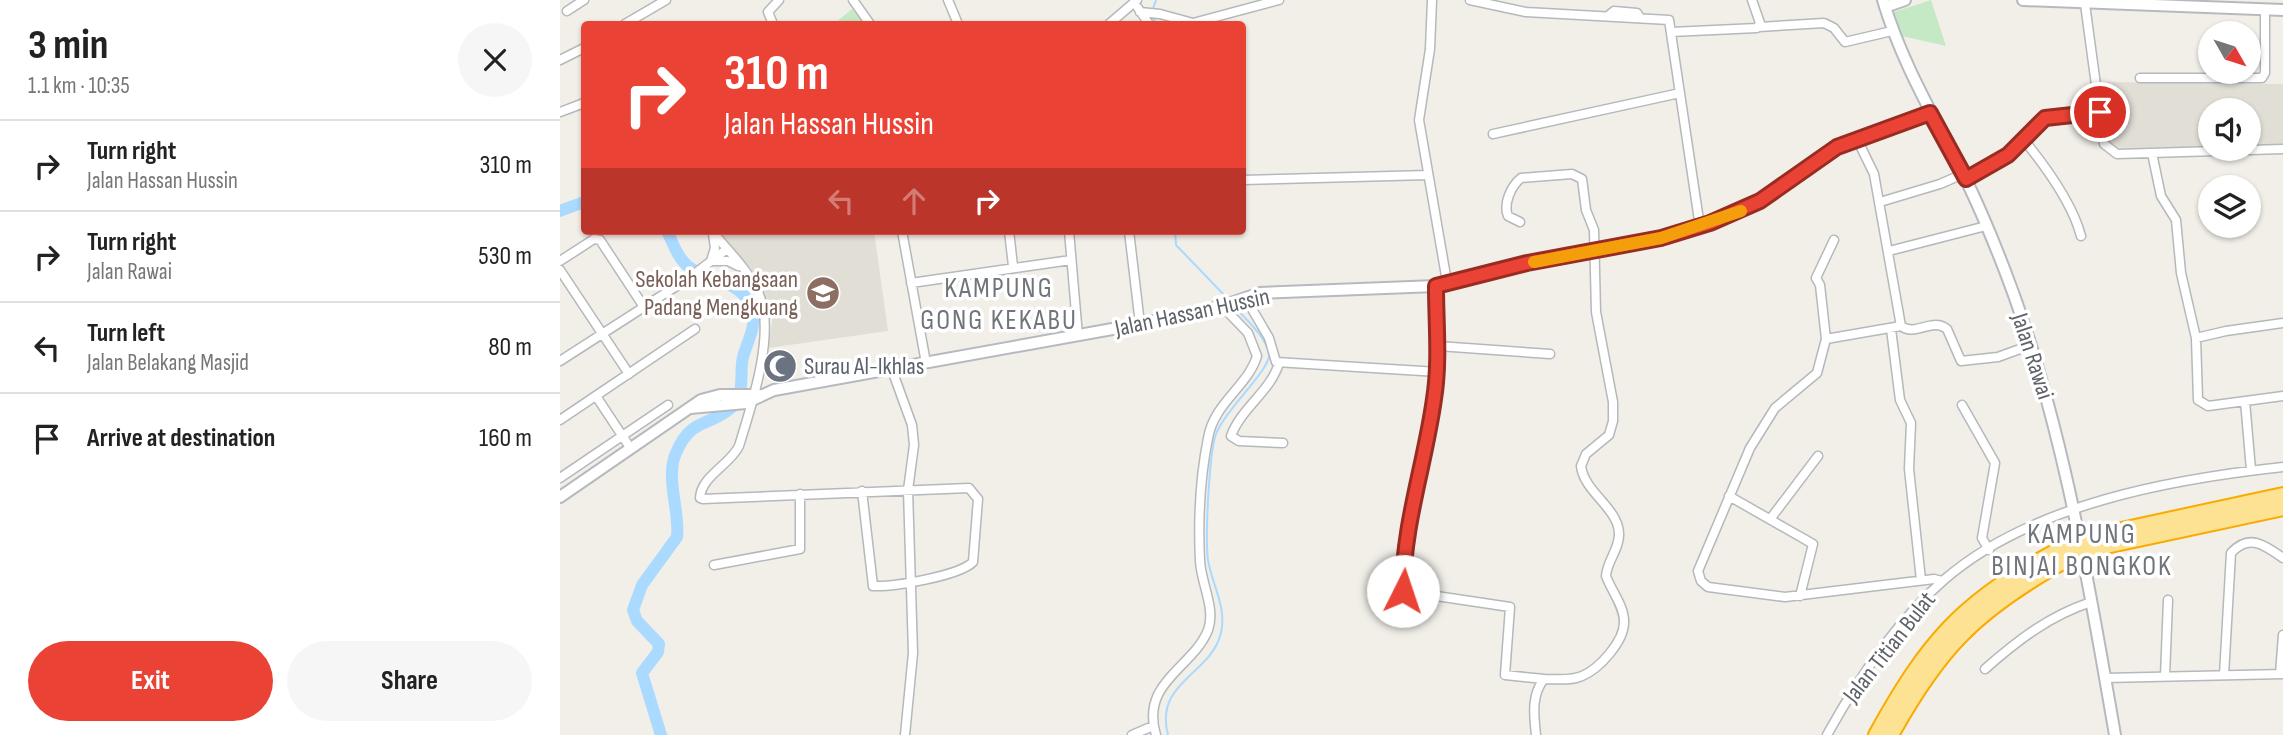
<!DOCTYPE html>
<html lang="en">
<head>
<meta charset="utf-8">
<style>
	:root { --surface:#fff; --page:#f6f6f6; --text:#222; --muted:#767676; --line:#e0e0e0; --accent:#ea4335 }
	body { margin:0; font-family:"Sofia Sans Condensed",sans-serif; background:var(--page); color:var(--text); height:100vh; display:flex; flex-direction:column; font-size:26px; white-space:nowrap }
	* { box-sizing:border-box; margin:0 }
	p { font-size:23px; color:var(--muted) }
	.icon { flex:none; width:38px; height:38px; fill:none; stroke:currentColor; stroke-width:2; stroke-linecap:round; stroke-linejoin:round }
	.map { position:relative; flex:1; overflow:hidden }
	.panel { display:flex; flex-direction:column; background:var(--surface); width:560px }
	.panel>* { flex:none }
	.top-card { position:absolute; left:21px; top:21px; width:665px; height:214px; border-radius:7px; box-shadow:0 2px 5px #0004; background:#ea4335; color:#fff; overflow:hidden }
	.needle { width:46px; rotate:129deg }
	.tools { position:absolute; left:1638px; top:21px; display:grid; gap:14px }
	.tools a { display:grid; place-items:center; width:63px; height:63px; border-radius:50%; background:var(--surface); box-shadow:0 2px 5px #0004; font-size:35px }
	.pin { position:absolute; display:grid; place-items:center; width:60px; height:60px; color:#fff; margin:-30px; border:4px solid #fff; border-radius:50%; box-shadow:0 2px 7px #0007 }
	.me { position:absolute; width:77px; margin:-38px; rotate:4deg; stroke-linejoin:round; filter:drop-shadow(0 0 5px #0008) }
	.turn { display:flex; align-items:center; gap:24px; height:147px; padding:0 28px; font-size:32px }
	.turn .icon { width:91px; height:91px; stroke-width:2.5 }
	.turn b { display:block; font-size:49px; line-height:60px }
	.lanes { display:flex; align-items:center; height:66px; padding:0 28px; background:#0003; justify-content:center; gap:35px; direction:ltr }
	.lanes .off { opacity:.35 }
	.round { display:grid; place-items:center; flex:none; width:74px; height:74px; border-radius:37px; background:var(--page) }
	.headline { display:flex; align-items:center; justify-content:space-between; height:119px; padding:0 28px }
	h1 { font-size:42px; font-weight:700; line-height:52px }
	.primary-button { display:flex; gap:14px; margin-top:auto; padding:14px 28px }
	.primary-button a { flex:1; height:80px; border-radius:42px; background:var(--accent); color:#fff; font-size:28px; font-weight:700; line-height:80px; text-align:center }
	.primary-button a+a { background:var(--page); color:var(--text) }
	ul { padding:0; list-style:none }
	li { display:flex; align-items:center; gap:21px; height:91px; padding:0 28px; border-top:2px solid var(--line) }
	li div { flex:1 }
	li b { display:block; font-size:26px }
	li em { font-style:normal }
	main { display:flex; flex:1; min-height:0 }
	.map>svg:first-child { display:block }
	.education { fill:#e1ded6 }
	.green { fill:#c5e8c5 }
	.lines { fill:none; stroke-linecap:round; stroke-linejoin:round }
	.stream { stroke:#aadaff; stroke-width:2 }
	.river { stroke:#aadaff; stroke-width:12 }
	.street-casing { stroke:#b5b8bc; stroke-width:11 }
	.secondary-casing { stroke:#b6babf; stroke-width:14 }
	.highway-casing { stroke:#f9ab00; stroke-width:18 }
	.street { stroke:#fff; stroke-width:8 }
	.secondary { stroke:#fff; stroke-width:10 }
	.highway { stroke:#fde293; stroke-width:14 }
	.highway-bridge-casing { stroke:#f9ab00; stroke-width:18; stroke-linecap:butt }
	.highway-bridge { stroke:#fde293; stroke-width:14 }
	.route-casing { stroke:#982c22; stroke-width:18 }
	.route { stroke:#ea4335; stroke-width:12 }
	.slow { stroke:#f59e0b; stroke-width:12 }
	.labels { text-anchor:middle; stroke-width:7; stroke-linejoin:round; paint-order:stroke }
	.education-label { font-size:24px; fill:#785e54; stroke:#fff; text-anchor:end }
	.street-label { font-size:24px; fill:#5f6368; stroke:#fff }
	.worship-label { font-size:24px; fill:#5b616d; stroke:#fff; text-anchor:start }
	.quarter-label { font-size:28px; letter-spacing:2px; fill:#70757a; stroke:#fff }
</style>
</head>
<body>
<main>
<section class="panel">
<div class="headline"><div><h1>3 min</h1><p>1.1 km · 10:35</p></div><a class="round"><svg class="icon" aria-label="close" viewBox="0 0 24 24"><path d="M6 6l12 12M18 6L6 18"/></svg></a></div>
<ul>
<li><svg class="icon" aria-label="right" viewBox="0 0 24 24"><path d="M7 20v-9h11M14 6l5 5-5 5"/></svg><div><b>Turn right</b><p>Jalan Hassan Hussin</p></div><em>310 m</em></li>
<li><svg class="icon" aria-label="right" viewBox="0 0 24 24"><path d="M7 20v-9h11M14 6l5 5-5 5"/></svg><div><b>Turn right</b><p>Jalan Rawai</p></div><em>530 m</em></li>
<li><svg class="icon" aria-label="left" viewBox="0 0 24 24"><path d="M17 20v-9H6M10 6l-5 5 5 5"/></svg><div><b>Turn left</b><p>Jalan Belakang Masjid</p></div><em>80 m</em></li>
<li><svg class="icon" aria-label="arrive" viewBox="0 0 24 24"><path d="M6 21V4h12l-3 4 3 4H6"/></svg><div><b>Arrive at destination</b></div><em>160 m</em></li>
</ul>
<div class="primary-button"><a>Exit</a><a>Share</a></div>
</section>
<div class="map">
<svg width="1723" height="735" viewBox="0 0 1723 735">
	<rect width="100%" height="100%" fill="#f1efe8"/>
	<path class="education" d="M1539,82L1723,84V145L1689,146V110H1650V147L1554,148L1548,142Z
		M159,231H314L328,331L208,348L213,315L192,270Z"/>
	<path class="green" d="M1371,0L1386,46L1342,36L1334,12Z
		M292,9L304,24H274Z"/>
	<g class="lines">
		<path class="stream" d="M593,9L596,0
			M593,18L598,24
			M615,231L616,245L668,299
			M608,735C594,681 651,675 661,633C667,607 652,585 648,560C645,537 649,460 655,437C662,412 711,370 709,354C706,336 685,319 674,306"/>
		<path class="river" d="M0,211L24,202
			M101,735L82,673L98,652L99,644L77,621L73,610L82,585L117,537C120,511 105,477 116,453C131,417 150,427 172,407C186,394 179,374 183,357C188,339 198,325 191,306C180,280 148,281 129,267C118,259 113,243 107,231"/>
		<g class="street-casing">
			<path id="street" d="M293,0L310,24
				M388,0L398,24
				M872,0L870,49L859,120L887,282
				M910,0L966,12L1109,20L1140,227
				M1525,4L1544,144L1557,154L1723,149
				M578,8L589,24
				M7,11L24,0
				M580,12L600,14L633,23L719,0
				M1049,15L1054,11L1077,13L1079,16
				M65,24L106,0
				M213,24L208,12L219,0
				M549,24L577,0
				M1199,27L1264,23L1274,28L1285,42L1332,31
				M1111,32L1197,28L1200,23L1192,0
				M0,60L24,48
				M1580,78H1702L1705,73V10
				M0,112L24,103
				M933,134L1120,93
				M1297,139L1314,174L1341,326
				M1464,140C1486,167 1512,202 1521,236
				M1592,153L1601,196L1616,220L1621,273L1636,338L1638,400L1648,406L1723,396
				M1406,179L1448,155L1485,118L1540,112
				M682,180L868,175
				M1320,202L1380,184L1403,174
				M960,222L948,216C943,204 951,186 961,178L1012,174L1022,179L1026,210L1034,230L1036,312L1053,402V421L1049,435L1026,454L1021,466C1024,492 1058,508 1059,533C1060,548 1047,561 1046,576C1051,590 1064,606 1064,621C1065,641 1039,669 1022,676C1011,681 997,679 984,679C971,695 974,716 976,735
				M152,231C168,251 191,272 200,297C215,336 191,407 179,446C170,465 141,476 140,498L143,499L409,488L418,499L413,562C399,576 333,587 313,586L302,491
				M342,231L366,363
				M449,231L453,266
				M509,231L518,336
				M569,231L580,324
				M1329,251L1426,226
				M0,261L34,239L40,240L84,307
				M151,261H168L178,266
				M151,261L155,248L153,234
				M0,270L69,374
				M351,283L511,260
				M876,286C876,324 880,361 874,399C865,464 843,525 843,591L950,607L945,675L984,679
				M685,297L709,338L716,362L878,372
				M1331,329L1340,400L1351,423L1349,469L1361,580
				M1636,338L1666,331L1723,323
				M1266,339L1260,285L1256,278L1274,240
				M878,346L990,354
				M0,361L129,278L167,249
				M719,363C711,391 681,408 671,436L679,441L723,443
				M332,370L352,425L354,445L348,490L353,653L345,735
				M36,396L71,449
				M1685,401L1691,470
				M1402,405L1435,463L1422,538L1429,550
				M0,420L135,329
				M0,478L108,405
				M1169,496L1253,544L1240,596
				M1211,518L1258,456
				M154,565L240,549V494
				M1382,581L1374,579L1225,597L1148,587L1141,581L1138,571L1190,448L1215,408L1257,373L1266,339L1341,326C1356,337 1372,317 1387,329L1401,361L1438,357L1471,345
				M1425,669C1458,640 1489,616 1531,602
				M1720,674L1723,635
				M1664,675L1671,553C1689,533 1705,545 1723,558
				M1605,676L1608,600
				M1545,678L1723,674
				M572,735L593,726
				M596,735C580,682 633,668 648,630C656,609 641,583 640,561C638,520 640,478 648,438C654,403 688,386 697,356L688,333L662,306
				M1267,735C1298,679 1336,621 1385,579C1472,504 1612,479 1723,467"/>
		</g>
		<g class="secondary-casing">
			<path id="secondary" d="M1323,0C1342,64 1375,118 1405,178C1420,208 1433,240 1445,271C1502,419 1528,579 1555,735
				M1463,0L1723,10
				M1325,7L1345,0
				M130,408L186,403L214,390L580,324L662,306L700,293L876,286L967,263L1101,238L1173,214L1212,193L1277,147L1370,113
				M0,497L141,400L160,395H200"/>
		</g>
		<g class="highway-casing">
			<path id="highway" d="M1543,534L1723,495
				M1546,546L1723,508
				M1316,735C1366,644 1402,601 1495,552
				M1331,735C1378,650 1414,612 1499,564"/>
		</g>
		<use href="#street" class="street"/>
		<use href="#secondary" class="secondary"/>
		<use href="#highway" class="highway"/>
		<g class="highway-bridge-casing">
			<path id="highway-bridge" d="M1495,552L1543,534
				M1499,564L1546,546"/>
		</g>
		<use href="#highway-bridge" class="highway-bridge"/>
	</g>
	<g class="lines">
		<g class="route-casing">
			<path id="route" d="M843,591C843,525 865,464 874,399C880,361 876,324 876,286L967,263L1101,238L1150,223L1200,201L1277,147L1370,113L1406,179L1448,155L1485,118L1540,112"/>
		</g>
		<use href="#route" class="route"/>
		<path class="slow" d="M974,262L1101,238L1181,211"/>
	</g>
	<defs>
		<g id="school-disc" transform="scale(1.75)"><circle r="9.5" fill="#8d6e63" stroke="#fff"/><path d="M0-5L7-2L0 1L-7-2ZM-4 1L0 2.5L4 1V4Q0 6-4 4Z" fill="#fff"/></g>
		<g id="mosque-disc" transform="scale(1.75)"><circle r="9.5" fill="#6b7280" stroke="#fff"/><path d="M3.5-4.9A6 6 0 1 0 3.5 4.9A5 5 0 1 1 3.5-4.9Z" fill="#fff"/></g>
	</defs>
	<g fill-rule="evenodd">
		<use href="#school-disc" x="263" y="293"/>
		<use href="#mosque-disc" x="220" y="366"/>
	</g>
	<g class="labels">
		<g class="education-label">
			<text x="238" y="287">Sekolah Kebangsaan<tspan x="238" dy="28">Padang Mengkuang</tspan></text>
		</g>
		<g class="street-label">
			<text transform="translate(632 312) rotate(-12)" y="8">Jalan Hassan Hussin</text>
			<text transform="translate(1473 356) rotate(72)" y="8">Jalan Rawai</text>
			<text transform="translate(1329 647) rotate(-52)" y="8">Jalan Titian Bulat</text>
		</g>
		<g class="worship-label">
			<text x="244" y="374">Surau Al-Ikhlas</text>
		</g>
		<g class="quarter-label">
			<text x="439" y="297">KAMPUNG<tspan x="439" dy="32">GONG KEKABU</tspan></text>
			<text x="1522" y="543">KAMPUNG<tspan x="1522" dy="32">BINJAI BONGKOK</tspan></text>
		</g>
	</g>
</svg>
<div class="tools">
<a><svg class="needle" viewBox="-14 -14 28 28"><path d="M0-13l5 13h-10z" fill="#e53935"/><path d="M0 13l5-13h-10z" fill="#767676"/></svg></a>
<a><svg class="icon" aria-label="sound" viewBox="0 0 24 24"><path d="M4 9h4l5-4v14l-5-4H4zM17 9q2 3 0 6"/></svg></a>
<a><svg class="icon" aria-label="layers" viewBox="0 0 24 24"><path d="M12 4l9 5-9 5-9-5zM3 14l9 5 9-5"/></svg></a>
</div>
<div class="pin" style="left:1540px;top:112px;background:#d93025"><svg class="icon" aria-label="arrive" viewBox="0 0 24 24"><path d="M6 21V4h12l-3 4 3 4H6"/></svg></div>
<svg class="me" style="left:843px;top:591px" viewBox="-20 -20 40 40"><circle r="19" fill="#fff"/><path d="M0-13L10 11 0 6-10 11z" fill="#ea4335"/></svg>
<div class="top-card">
<div class="turn"><svg class="icon" aria-label="right" viewBox="0 0 24 24"><path d="M7 20v-9h11M14 6l5 5-5 5"/></svg><div><b>310 m</b>Jalan Hassan Hussin</div></div>
<div class="lanes"><svg class="icon off" aria-label="left" viewBox="0 0 24 24"><path d="M17 20v-9H6M10 6l-5 5 5 5"/></svg><svg class="icon off" aria-label="ahead" viewBox="0 0 24 24"><path d="M12 20V5M6 11l6-6 6 6"/></svg><svg class="icon" aria-label="right" viewBox="0 0 24 24"><path d="M7 20v-9h11M14 6l5 5-5 5"/></svg></div>
</div>
</div>
</main>
</body>
</html>
